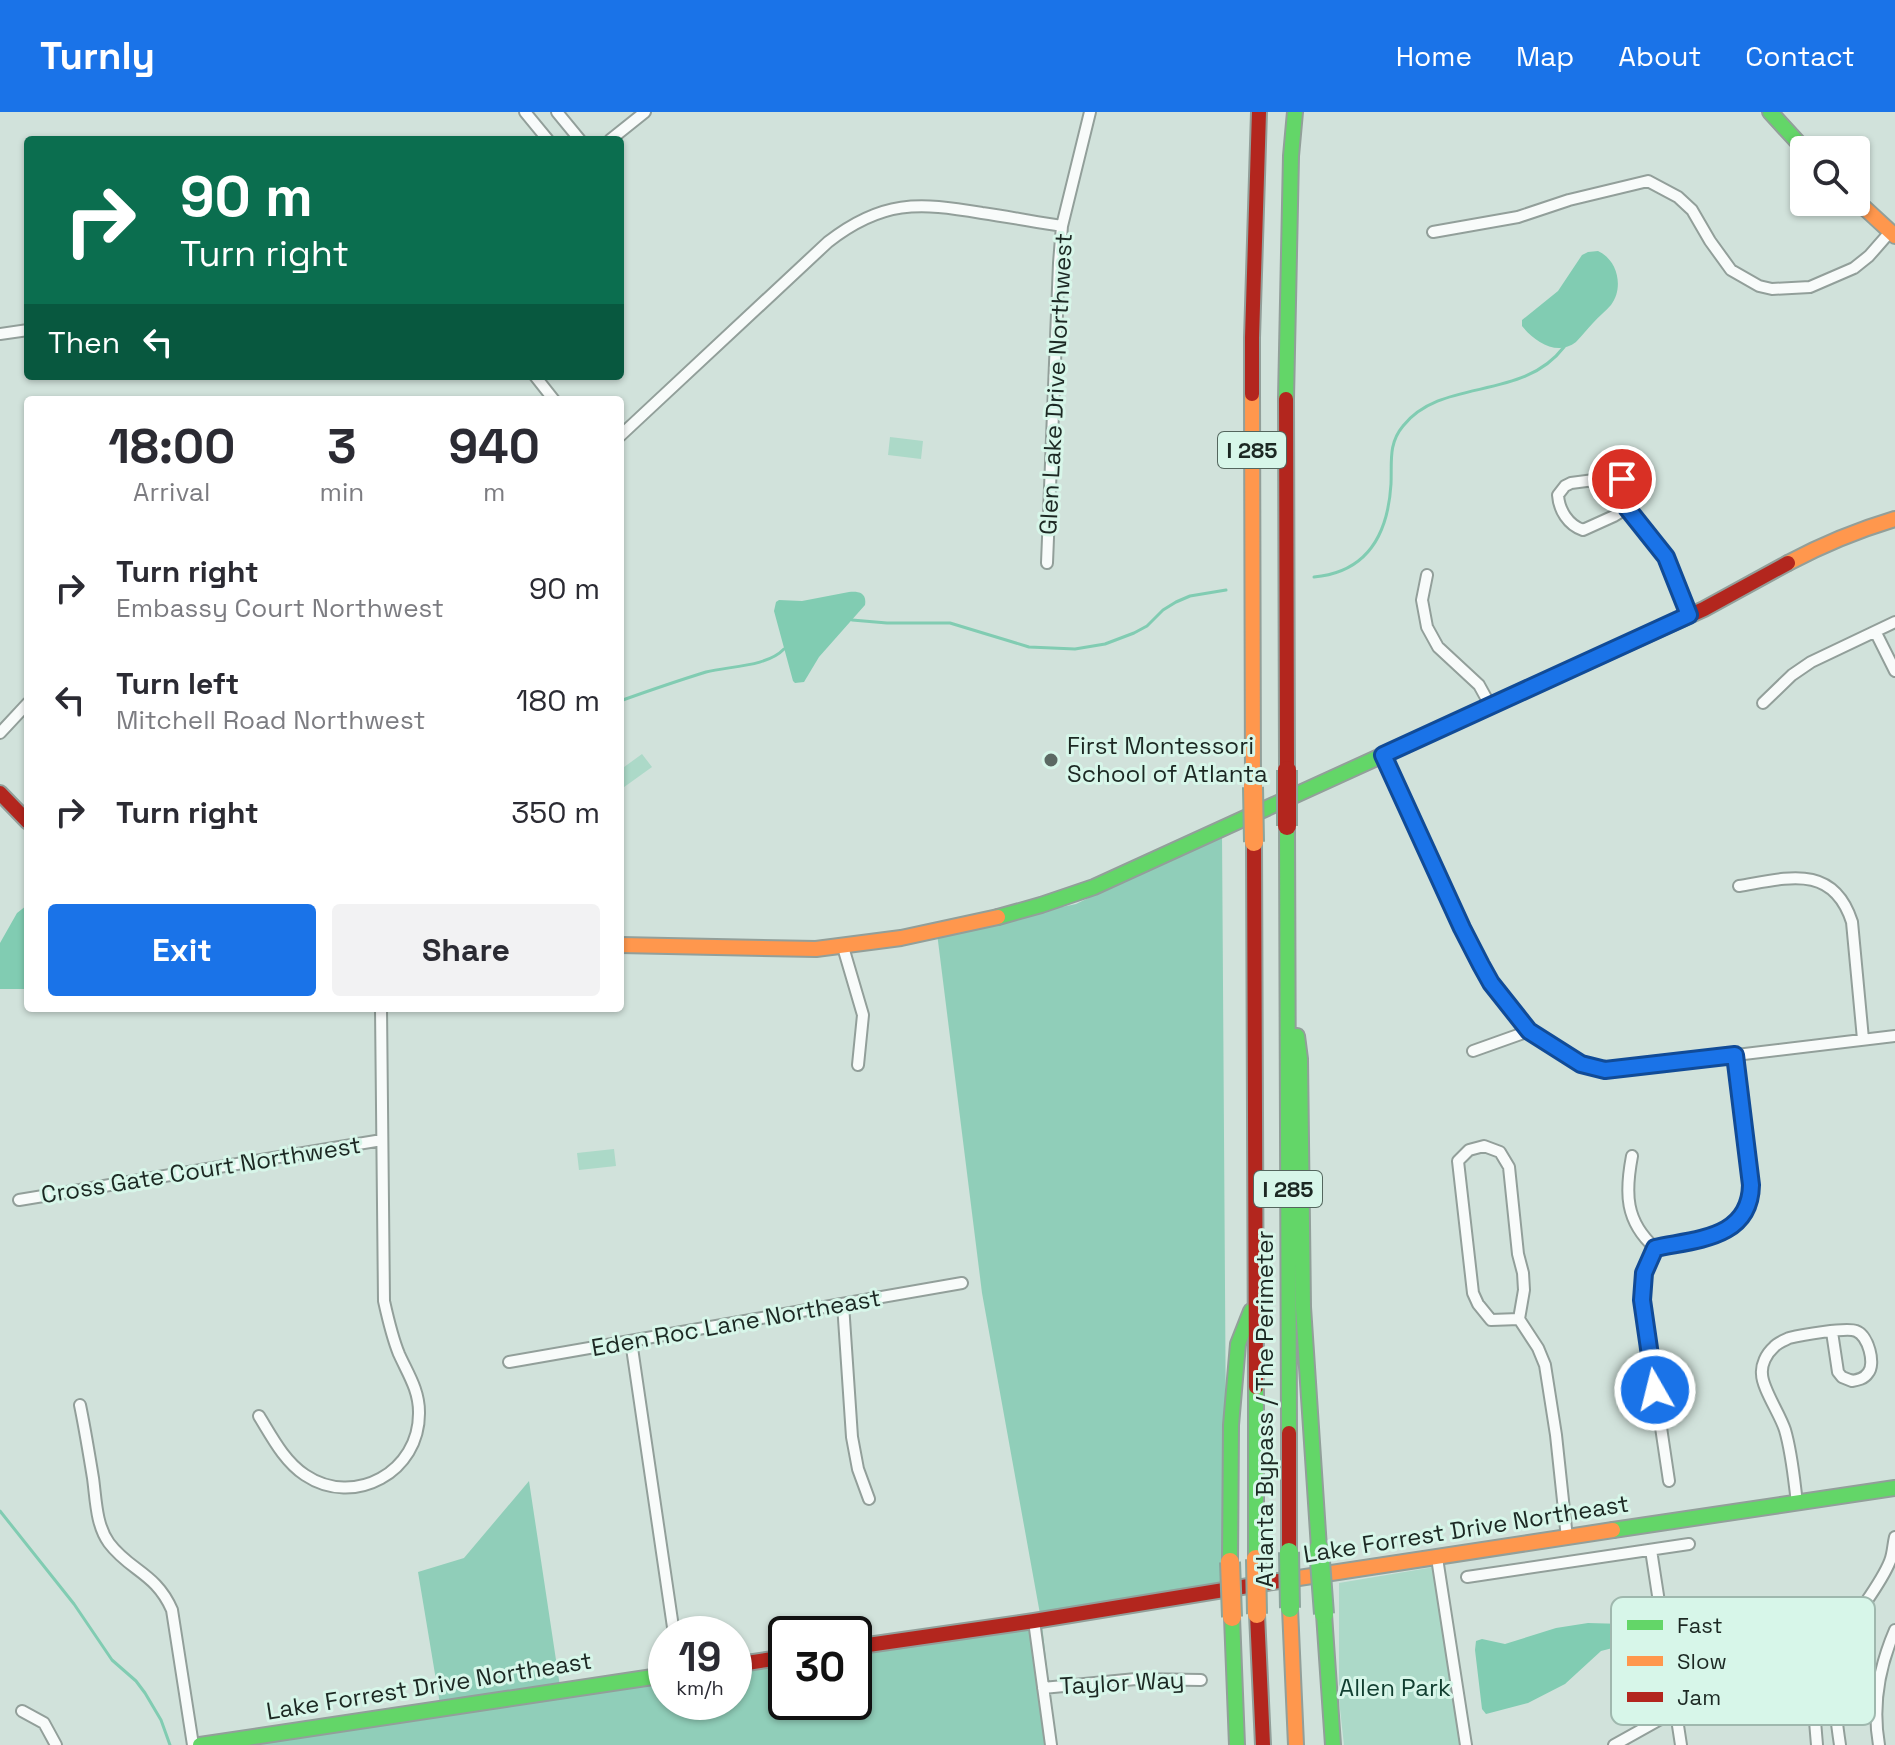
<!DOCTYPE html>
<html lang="en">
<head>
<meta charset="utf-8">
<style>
	:root { --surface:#fff; --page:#f2f2f3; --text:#2b2b33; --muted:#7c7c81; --accent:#1a73e8 }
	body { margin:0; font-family:"Space Grotesk",sans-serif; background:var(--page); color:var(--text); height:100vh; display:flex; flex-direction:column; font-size:30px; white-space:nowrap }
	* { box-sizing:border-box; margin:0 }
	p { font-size:26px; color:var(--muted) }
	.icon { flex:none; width:44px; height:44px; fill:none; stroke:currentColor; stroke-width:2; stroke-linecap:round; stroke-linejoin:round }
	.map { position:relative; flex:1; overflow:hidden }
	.panel { position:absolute; left:24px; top:284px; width:600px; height:616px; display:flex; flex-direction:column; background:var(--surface); border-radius:8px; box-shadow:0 2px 6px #0004 }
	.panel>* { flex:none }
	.top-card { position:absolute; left:24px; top:24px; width:600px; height:244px; border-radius:8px; box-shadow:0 2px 6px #0004; background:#0b6e4f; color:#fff; overflow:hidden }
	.buttons { position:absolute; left:1790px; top:24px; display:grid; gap:16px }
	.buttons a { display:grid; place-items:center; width:80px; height:80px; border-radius:8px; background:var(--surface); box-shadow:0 2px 6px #0004; font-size:40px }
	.speed { position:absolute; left:648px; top:1504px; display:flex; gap:16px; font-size:40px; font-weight:700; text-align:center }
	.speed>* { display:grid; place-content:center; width:104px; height:104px; border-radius:50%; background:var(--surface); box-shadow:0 2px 6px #0004; line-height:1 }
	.speed small { font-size:20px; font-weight:400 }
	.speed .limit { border:4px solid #111; border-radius:12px; background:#fff; color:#111 }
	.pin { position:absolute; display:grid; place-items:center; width:68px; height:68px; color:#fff; margin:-34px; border:4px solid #fff; border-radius:50%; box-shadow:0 2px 8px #0007 }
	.me { position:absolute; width:88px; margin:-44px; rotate:352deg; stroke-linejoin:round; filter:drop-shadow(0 0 6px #0008) }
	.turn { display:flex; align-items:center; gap:28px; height:168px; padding:0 24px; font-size:36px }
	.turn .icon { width:104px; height:104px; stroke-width:2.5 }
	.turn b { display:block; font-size:56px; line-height:68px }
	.then { display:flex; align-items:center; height:76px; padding:0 24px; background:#0003; gap:16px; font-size:30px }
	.eta { display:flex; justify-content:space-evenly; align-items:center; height:136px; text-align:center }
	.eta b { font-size:48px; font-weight:600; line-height:56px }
	.primary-button { display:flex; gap:16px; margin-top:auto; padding:16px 24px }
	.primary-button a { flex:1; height:92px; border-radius:8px; background:var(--accent); color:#fff; font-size:32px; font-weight:600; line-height:92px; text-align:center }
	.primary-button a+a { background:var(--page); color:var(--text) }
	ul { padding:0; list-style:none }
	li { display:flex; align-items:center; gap:24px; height:112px; padding:0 24px }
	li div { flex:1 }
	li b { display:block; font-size:30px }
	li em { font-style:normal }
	header { display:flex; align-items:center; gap:48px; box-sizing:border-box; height:112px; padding:0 40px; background:var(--accent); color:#fff }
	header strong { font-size:38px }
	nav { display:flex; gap:44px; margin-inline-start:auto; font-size:28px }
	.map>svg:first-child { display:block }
	.green { fill:#acd9c8 }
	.forest { fill:#90ceb9 }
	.water { fill:#81ccb2 }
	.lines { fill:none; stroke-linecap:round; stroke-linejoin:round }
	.stream { stroke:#81ccb2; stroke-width:3 }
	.street-casing { stroke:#929f9a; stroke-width:14 }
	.fast-casing { stroke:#929f9a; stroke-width:18 }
	.slow-casing { stroke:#929f9a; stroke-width:18 }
	.jam-casing { stroke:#929f9a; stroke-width:18 }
	.street { stroke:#f8fbfa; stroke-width:10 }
	.fast { stroke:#63d668; stroke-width:14 }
	.slow { stroke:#ff974d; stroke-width:14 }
	.jam { stroke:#b3261e; stroke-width:14 }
	.fast-bridge-casing { stroke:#8ca49c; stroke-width:22; stroke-linecap:butt }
	.slow-bridge-casing { stroke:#8ca49c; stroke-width:22; stroke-linecap:butt }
	.jam-bridge-casing { stroke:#8ca49c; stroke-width:22; stroke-linecap:butt }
	.fast-bridge { stroke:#63d668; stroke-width:18 }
	.slow-bridge { stroke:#ff974d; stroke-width:18 }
	.jam-bridge { stroke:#b3261e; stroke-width:18 }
	.route-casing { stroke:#114b97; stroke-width:20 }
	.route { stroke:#1a73e8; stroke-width:14 }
	.poi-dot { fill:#5b6963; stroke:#d7f6e9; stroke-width:3 }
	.labels { text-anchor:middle; stroke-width:6; stroke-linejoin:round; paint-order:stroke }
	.shield { fill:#d7f6e9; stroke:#54665e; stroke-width:2 }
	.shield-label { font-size:22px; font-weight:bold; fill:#1c2823 }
	.street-label { font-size:24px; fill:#1c2823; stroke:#d7f6e9 }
	.poi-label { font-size:24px; fill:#1c2823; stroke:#d7f6e9; text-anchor:start }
	.park-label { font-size:24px; fill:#113e30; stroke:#d7f6e9 }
	.key { fill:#d7f6e9; stroke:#9fb8ae; stroke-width:2 }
	.key-label { font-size:22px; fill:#1c2823 }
</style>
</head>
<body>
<header>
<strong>Turnly</strong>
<nav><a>Home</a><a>Map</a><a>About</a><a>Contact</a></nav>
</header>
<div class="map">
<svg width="1895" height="1633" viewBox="0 0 1895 1633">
	<rect width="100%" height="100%" fill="#d1e2db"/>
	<path class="green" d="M890,325L923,329L921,347L888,343Z
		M642,642L652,655L620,678V658Z
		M614,1037L616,1054L579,1058L577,1041Z
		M1434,1455L1460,1633H1344L1339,1588V1471Z"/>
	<path class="forest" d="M1222,721L1227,1476L1042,1513L1056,1633H206L441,1598L418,1460L464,1446L529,1369L561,1581L666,1566V1590H734V1557L786,1549V1590H854V1540L1042,1513L982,1181L937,821L1076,792Z"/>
	<path class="water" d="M1598,139C1618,148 1624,176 1611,193C1606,199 1598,205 1593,211C1587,217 1582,224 1576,230C1557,245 1534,229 1522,214V208L1558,179L1582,143L1588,140Z
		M849,480C859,479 867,481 865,493L819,545L804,570L795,571L793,569L774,499L776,490L779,488L802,489Z
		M26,794H28V877H0V831L17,801Z
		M1650,1505L1654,1509V1518L1652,1520L1628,1532L1601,1539L1565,1572L1528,1591L1486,1602L1482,1597L1475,1538L1476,1529L1482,1527L1505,1532L1556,1516L1588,1511L1624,1512Z"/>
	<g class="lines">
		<path class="stream" d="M1314,465C1369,460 1388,421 1391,372C1392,350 1388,332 1403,314C1442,265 1522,290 1564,235
			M852,508L887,511H950L1029,535L1075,537L1105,532L1134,521L1147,514L1163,498L1176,490L1190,484L1226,478
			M620,589C648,579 677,569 706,560C729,554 767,555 784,537
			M0,1399L74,1492L112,1548L136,1569L145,1581L161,1608L170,1633"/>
		<g class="street-casing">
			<path id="street" d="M525,0L548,28
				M557,0L580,28
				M610,28L645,0
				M1433,120L1518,105L1569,88L1648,69L1678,85L1692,98L1710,129L1731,158L1759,174L1772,177L1810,175L1854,156L1869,144L1890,120
				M0,222L28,218
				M535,264L554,288
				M620,324L828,130C882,88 918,90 982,101C1009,105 1036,110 1062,114
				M1627,396C1629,383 1631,371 1617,365L1571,371L1565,374L1558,383C1559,398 1568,413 1583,418L1614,404L1627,396L1666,445L1689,503
				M1047,451L1059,151L1062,114L1090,0
				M1427,463L1422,488L1427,515L1438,535L1479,573L1490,593
				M1876,521L1895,559
				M1763,591L1792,563L1811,550L1895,510
				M0,621L28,591
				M1383,643L1462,816L1491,871L1529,919L1581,952L1605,958L1618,957L1895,924
				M1739,774C1787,766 1833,751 1852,810L1863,927
				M843,835L863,903L858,953
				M1473,939L1529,919
				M1484,1034L1500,1040L1509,1055L1518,1142L1523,1161L1524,1178L1519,1207L1491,1208L1478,1192L1473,1181L1458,1049L1469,1038Z
				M1632,1044C1625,1081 1625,1109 1655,1136
				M19,1088L382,1028
				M1655,1136C1696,1127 1750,1127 1751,1073L1735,943
				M1655,1136L1644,1161L1642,1188L1669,1369
				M843,1192L852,1325L858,1357L869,1387
				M1519,1207L1538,1236L1545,1253L1556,1323L1567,1426
				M631,1229L674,1522
				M509,1250L962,1171
				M80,1293C85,1317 89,1342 93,1366C96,1388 96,1413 109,1431C130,1459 156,1461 172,1498L193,1633
				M259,1304C272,1325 284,1349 305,1363C354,1396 420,1360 419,1300C419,1278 408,1262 399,1242C392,1225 388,1207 384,1189L381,896
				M1797,1391C1794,1367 1792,1342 1785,1318C1780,1302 1762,1276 1762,1262C1761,1253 1766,1242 1774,1235C1777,1231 1785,1228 1789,1226C1801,1223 1847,1215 1856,1219C1868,1223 1876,1252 1868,1261C1864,1267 1858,1268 1852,1269L1842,1265L1838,1260L1832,1220
				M1651,1438L1681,1633
				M1437,1446L1466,1633
				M1467,1465L1689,1432
				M1034,1509L1051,1633
				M1043,1576L1136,1567L1201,1568
				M22,1599L44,1611L56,1633
				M1614,1633L1659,1608L1676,1602
				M1817,1633L1813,1585L1809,1500L1849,1518
				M1840,1633C1834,1594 1829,1555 1848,1518C1860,1496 1881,1472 1890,1449C1893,1442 1893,1433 1895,1425
				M1879,1633C1872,1593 1879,1555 1895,1518"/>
		</g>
		<g class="fast-casing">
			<path id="fast" d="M1770,0L1805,38
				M1286,287L1291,44L1295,0
				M1287,714L1289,1321
				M998,805L1041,793L1094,775L1565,560
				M1297,924L1300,947L1303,1195L1319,1436
				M1256,1275V1447
				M1613,1418L1895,1376
				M1230,1450L1231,1313L1238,1232L1251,1199
				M1324,1502L1333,1633
				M1232,1505L1237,1633
				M200,1633L666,1563"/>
		</g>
		<g class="slow-casing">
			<path id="slow" d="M1856,88L1895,124
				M1252,282L1253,675
				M1788,451C1822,433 1858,418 1895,407
				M620,833L816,837L901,826L998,805
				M1279,1469L1613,1418
				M1290,1496L1296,1633"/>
		</g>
		<g class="jam-casing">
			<path id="jam" d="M1252,282V226L1259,0
				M1286,287L1287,658
				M1565,560L1704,497L1788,451
				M0,681L28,710
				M1254,730L1256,1275
				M1289,1321V1440
				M1257,1502L1263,1633
				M854,1535L1034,1509L1279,1469
				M734,1553L786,1545"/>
		</g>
		<use href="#street" class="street"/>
		<use href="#fast" class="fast"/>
		<use href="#slow" class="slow"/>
		<use href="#jam" class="jam"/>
		<g class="fast-bridge-casing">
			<path id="fast-bridge" d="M1319,1436L1324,1502
				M1289,1440L1290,1496"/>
		</g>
		<g class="slow-bridge-casing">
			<path id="slow-bridge" d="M1253,675L1254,730
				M1256,1447L1257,1502
				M1230,1450L1232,1505"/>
		</g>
		<g class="jam-bridge-casing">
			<path id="jam-bridge" d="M1287,658V714"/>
		</g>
		<use href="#fast-bridge" class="fast-bridge"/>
		<use href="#slow-bridge" class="slow-bridge"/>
		<use href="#jam-bridge" class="jam-bridge"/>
	</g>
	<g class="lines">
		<g class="route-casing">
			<path id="route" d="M1622,367L1629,378L1627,396L1666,445L1689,503L1383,643L1462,816L1481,853L1491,871L1529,919L1581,952L1605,958L1735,943L1751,1073C1750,1127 1696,1127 1655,1136L1644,1161L1642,1188L1655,1278"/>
		</g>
		<use href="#route" class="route"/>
	</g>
	<circle class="poi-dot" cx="1051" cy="648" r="8"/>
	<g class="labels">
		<g class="shield">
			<rect x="1218" y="320" width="68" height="36" rx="6"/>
			<rect x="1254" y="1059" width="68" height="36" rx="6"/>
		</g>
		<g class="shield-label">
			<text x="1252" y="346">I 285</text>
			<text x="1288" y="1085">I 285</text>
		</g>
		<g class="street-label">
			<text transform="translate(1056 272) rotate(-87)" y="8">Glen Lake Drive Northwest</text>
			<text transform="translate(201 1058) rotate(-9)" y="8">Cross Gate Court Northwest</text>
			<text transform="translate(736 1211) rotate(-10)" y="8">Eden Roc Lane Northeast</text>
			<text transform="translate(1265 1297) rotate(-90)" y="8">Atlanta Bypass / The Perimeter</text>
			<text transform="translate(1466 1417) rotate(-9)" y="8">Lake Forrest Drive Northeast</text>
			<text transform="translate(1122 1571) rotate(-3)" y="8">Taylor Way</text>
			<text transform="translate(429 1574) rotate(-9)" y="8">Lake Forrest Drive Northeast</text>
		</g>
		<g class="poi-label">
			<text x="1067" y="642">First Montessori<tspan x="1067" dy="28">School of Atlanta</tspan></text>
		</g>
		<g class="park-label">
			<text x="1395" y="1584">Allen Park</text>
		</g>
	</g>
	<rect x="1611" y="1485" width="264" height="128" rx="12" class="key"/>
	<rect x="1627" y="1508" width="36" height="10" fill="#63d668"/>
	<rect x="1627" y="1544" width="36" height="10" fill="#ff974d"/>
	<rect x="1627" y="1580" width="36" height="10" fill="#b3261e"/>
	<g class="key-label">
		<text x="1677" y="1521">Fast</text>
		<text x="1677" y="1557">Slow</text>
		<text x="1677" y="1593">Jam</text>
	</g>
</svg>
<div class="buttons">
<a><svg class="icon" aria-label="search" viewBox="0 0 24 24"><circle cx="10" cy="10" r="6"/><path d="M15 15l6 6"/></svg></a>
</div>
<div class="speed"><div>19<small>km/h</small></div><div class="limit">30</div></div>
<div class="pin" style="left:1622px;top:367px;background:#d93025"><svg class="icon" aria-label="arrive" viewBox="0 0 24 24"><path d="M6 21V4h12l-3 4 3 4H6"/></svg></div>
<svg class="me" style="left:1655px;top:1278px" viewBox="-20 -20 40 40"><circle r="17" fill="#1a73e8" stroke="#fff" stroke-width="3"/><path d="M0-11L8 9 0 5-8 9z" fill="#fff"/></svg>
<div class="top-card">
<div class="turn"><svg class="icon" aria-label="right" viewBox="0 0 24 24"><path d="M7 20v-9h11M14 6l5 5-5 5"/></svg><div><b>90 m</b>Turn right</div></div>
<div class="then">Then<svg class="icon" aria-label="left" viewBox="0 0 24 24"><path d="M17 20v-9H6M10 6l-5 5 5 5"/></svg></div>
</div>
<section class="panel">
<div class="eta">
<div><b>18:00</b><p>Arrival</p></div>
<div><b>3</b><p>min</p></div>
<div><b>940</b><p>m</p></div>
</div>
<ul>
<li><svg class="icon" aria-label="right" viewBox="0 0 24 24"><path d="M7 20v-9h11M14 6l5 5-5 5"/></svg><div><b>Turn right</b><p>Embassy Court Northwest</p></div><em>90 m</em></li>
<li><svg class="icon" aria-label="left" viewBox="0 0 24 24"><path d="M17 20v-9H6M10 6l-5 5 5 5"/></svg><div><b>Turn left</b><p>Mitchell Road Northwest</p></div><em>180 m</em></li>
<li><svg class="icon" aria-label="right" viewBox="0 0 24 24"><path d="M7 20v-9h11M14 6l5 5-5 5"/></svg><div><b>Turn right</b></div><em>350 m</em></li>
</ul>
<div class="primary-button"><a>Exit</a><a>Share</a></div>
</section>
</div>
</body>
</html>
